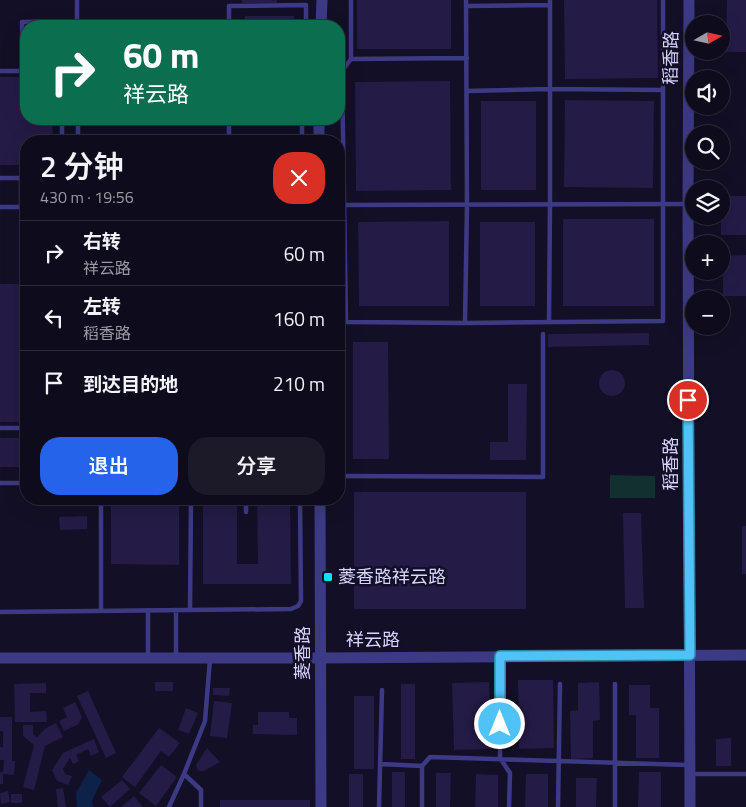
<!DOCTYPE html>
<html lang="zh">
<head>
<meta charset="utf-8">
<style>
	:root { --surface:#0e0b1c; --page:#1c1929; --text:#f1f3f6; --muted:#9b9ba3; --line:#2e2b3b; --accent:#2563eb }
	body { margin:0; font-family:"Titillium Web","Noto Sans SC",sans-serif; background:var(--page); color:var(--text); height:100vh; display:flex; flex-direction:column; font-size:19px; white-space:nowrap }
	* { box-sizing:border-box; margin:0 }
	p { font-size:16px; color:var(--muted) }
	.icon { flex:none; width:28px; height:28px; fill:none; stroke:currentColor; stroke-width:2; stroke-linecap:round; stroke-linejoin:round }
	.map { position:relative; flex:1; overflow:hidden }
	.drawer { position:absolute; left:20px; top:135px; width:325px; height:370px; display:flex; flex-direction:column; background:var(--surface); border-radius:20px; box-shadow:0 5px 20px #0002,0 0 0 1px var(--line) }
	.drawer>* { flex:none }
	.guide { position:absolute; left:20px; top:20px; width:325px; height:105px; border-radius:20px; box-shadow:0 5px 20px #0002,0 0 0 1px var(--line); background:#0b6e4f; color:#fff; overflow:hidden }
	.needle { width:32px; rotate:81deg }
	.fabs { position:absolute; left:685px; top:15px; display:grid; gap:10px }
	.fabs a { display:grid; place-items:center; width:45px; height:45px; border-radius:50%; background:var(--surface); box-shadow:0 5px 20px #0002,0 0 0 1px var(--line); font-size:25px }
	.pin { position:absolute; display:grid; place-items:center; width:42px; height:42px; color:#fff; margin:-21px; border:2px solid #fff; border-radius:50%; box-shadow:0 1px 5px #0007 }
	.me { position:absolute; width:55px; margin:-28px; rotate:0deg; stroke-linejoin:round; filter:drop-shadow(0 0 4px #0008) }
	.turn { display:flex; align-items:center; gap:18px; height:105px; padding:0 20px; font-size:22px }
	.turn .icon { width:65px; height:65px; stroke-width:2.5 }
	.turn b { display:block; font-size:35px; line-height:42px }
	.round { display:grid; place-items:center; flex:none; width:52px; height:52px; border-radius:20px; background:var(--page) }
	.summary { display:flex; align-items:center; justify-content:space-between; height:85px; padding:0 20px }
	h1 { font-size:30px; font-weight:600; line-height:38px }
	.primary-button { display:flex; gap:10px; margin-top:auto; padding:10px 20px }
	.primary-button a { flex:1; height:58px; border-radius:20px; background:var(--accent); color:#fff; font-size:20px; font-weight:600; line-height:58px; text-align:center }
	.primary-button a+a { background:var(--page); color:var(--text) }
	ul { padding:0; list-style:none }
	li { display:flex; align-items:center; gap:15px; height:65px; padding:0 20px; border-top:1px solid var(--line) }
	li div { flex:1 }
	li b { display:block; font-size:19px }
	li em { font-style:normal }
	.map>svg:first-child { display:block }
	.green { fill:#12302f }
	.water { fill:#0c2248 }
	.building { fill:#241b47 }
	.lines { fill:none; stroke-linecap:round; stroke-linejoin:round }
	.service { stroke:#3d3a85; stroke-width:4.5 }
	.tertiary { stroke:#3d3a85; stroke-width:11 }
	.route-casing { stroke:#337fa1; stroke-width:12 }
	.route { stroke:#4fc3f7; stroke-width:9 }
	.poi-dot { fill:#00e5ff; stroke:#130f26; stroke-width:2 }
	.labels { text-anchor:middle; stroke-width:5; stroke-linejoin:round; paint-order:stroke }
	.street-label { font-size:18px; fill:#d9d4ff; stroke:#130f26 }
	.poi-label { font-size:18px; fill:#d9d4ff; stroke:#130f26; text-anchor:start }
</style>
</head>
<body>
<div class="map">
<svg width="746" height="807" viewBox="0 0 746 807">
	<rect width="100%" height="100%" fill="#130f26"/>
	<path class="green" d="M610,475L655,476V498H610Z"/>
	<path class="water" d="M89,770L102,780L92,801L93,807H77L76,793Z"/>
	<path class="building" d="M242,0H277V3H242Z
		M357,0H451V49H357Z
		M564,0H657L658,78L565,79Z
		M727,0H746V52H726Z
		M245,16H294V26H245Z
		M0,77H26V119H52L53,141H26V165H0Z
		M450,81L451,190L356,191L355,82Z
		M565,100L654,101L653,188L564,187Z
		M481,101H536V190H481Z
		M721,196H746V235H721Z
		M563,219H654V306H563Z
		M449,221V306H359L358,222Z
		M480,222H535V306H480Z
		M746,255V296H723V256Z
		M0,284H26V422H0Z
		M649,333V345L548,347V334Z
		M353,342H388L389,459H353Z
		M599 383a13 13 0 1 1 26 0a13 13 0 1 1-26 0Z
		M508,384H527L526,460H490V442H508Z
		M0,438H26V467H0Z
		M354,492H526V609H354Z
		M111,499H179V565L111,564Z
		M203,499H237V564H258L257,499H290L291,584H203Z
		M623,513H641L644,608H625Z
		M87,516V529L60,530L59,517Z
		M742,526H746V574H742Z
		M518,680H553L554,748L519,749Z
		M155,682H173V691H155Z
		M489,682L491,749L454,750L452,683Z
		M599,682L600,720L593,721V758L571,759L570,711L578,710V683Z
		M46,683V693H30V712L46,711L47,722H15L14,684Z
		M401,684H415V759H401Z
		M629,685H650V708H659V758H636V715H629Z
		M213,688H230L229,696L213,695Z
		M88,691L116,753L106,758L77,696Z
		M354,696H374V769H354Z
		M214,701L232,703L227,738L210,736Z
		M75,702L82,717L79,724L64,731L59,721L67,717L63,708Z
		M186,708L198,713L189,734L178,730Z
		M258,712H289V718H297V735L253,734V725H258Z
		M0,717H12V761H15L14,775L3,774V784H0V772H3L4,760H0V747H3V731H0Z
		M56,723L63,737L45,746L34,790L23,787L34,745L23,736V725H33V734L37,737L46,728Z
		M159,728L180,743L169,757L161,751L135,787L122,777Z
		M731,738V766H716V739Z
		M94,739L99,752L91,756L88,749L76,755L79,761L73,764L70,758L63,769L65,774L72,776L68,785L57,781L52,770L63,753Z
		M207,748L220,762L204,771H199L197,769L196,765Z
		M161,765L177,777L156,806L139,793Z
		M392,772H405V807H392Z
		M639,772H661V807H638Z
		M436,773H451L450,807H436Z
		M349,774H363V807H349Z
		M476,774L498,775V807H475Z
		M526,774H548V807H525Z
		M576,778H597L596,807H576Z
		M122,780L130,789L110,807L101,797Z
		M63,788L66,807H58L56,789Z
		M8,791L10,802L1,804L0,793Z
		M11,794H22V803H11Z
		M134,796L143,807H121Z
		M220,800H310V807H220Z"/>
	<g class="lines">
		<path class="service" d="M77,0V26
			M351,0V59L467,58
			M466,6L550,5
			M229,26V6L306,5V26
			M351,59L342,71L346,322L465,323L663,321V0
			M0,71H23L22,22L77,21
			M467,91L550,89L663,90
			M62,119V141
			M78,119V141
			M229,119V141
			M229,120L302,119V141
			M0,178H26
			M21,178V207
			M339,205L687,204
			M0,207H26
			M549,322L550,205V0
			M465,323L467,205L466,0
			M0,428H26
			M339,476L543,477V334
			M0,483H26
			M246,512V499
			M176,610V656
			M190,610L191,499
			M101,611V499
			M0,612L291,609L298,606L301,601L300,499
			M148,656V610
			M500,658V758L510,773L509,807
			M381,764L422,766
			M184,774L201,790V807
			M691,774H746
			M169,807L184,774L205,721L210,659
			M379,807L382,690
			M422,807V766L430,757L688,765
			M558,807L560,684
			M615,807V684"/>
		<path class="tertiary" d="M689,0L688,204L690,807
			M321,26L322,0
			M319,141V119
			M320,499L321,807
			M0,658H321L746,655"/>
	</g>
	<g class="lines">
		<g class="route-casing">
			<path id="route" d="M500,724V656L690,655L688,400"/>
		</g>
		<use href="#route" class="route"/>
	</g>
	<rect class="poi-dot" x="323" y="572" width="10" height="10" rx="2.5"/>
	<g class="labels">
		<g class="street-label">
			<text transform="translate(671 58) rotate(-89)" y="6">稻香路</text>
			<text transform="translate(671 464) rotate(-90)" y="6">稻香路</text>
			<text x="373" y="646">祥云路</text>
			<text transform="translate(303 653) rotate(-90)" y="6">菱香路</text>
		</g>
		<g class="poi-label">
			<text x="338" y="583">菱香路祥云路</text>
		</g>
	</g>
</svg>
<div class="fabs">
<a><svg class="needle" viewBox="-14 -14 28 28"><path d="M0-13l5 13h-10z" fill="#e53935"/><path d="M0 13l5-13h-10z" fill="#9b9ba3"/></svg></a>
<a><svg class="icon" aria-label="sound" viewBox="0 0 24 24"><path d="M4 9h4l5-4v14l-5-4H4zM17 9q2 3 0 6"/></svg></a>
<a><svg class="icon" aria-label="search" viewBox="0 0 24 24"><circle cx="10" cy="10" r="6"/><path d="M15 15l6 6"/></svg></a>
<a><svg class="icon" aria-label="layers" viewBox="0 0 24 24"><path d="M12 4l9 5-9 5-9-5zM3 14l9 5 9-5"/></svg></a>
<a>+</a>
<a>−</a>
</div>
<div class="pin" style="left:688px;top:400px;background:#d93025"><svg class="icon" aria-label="arrive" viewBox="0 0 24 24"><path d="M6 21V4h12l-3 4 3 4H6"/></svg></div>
<svg class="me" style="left:500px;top:724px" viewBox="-20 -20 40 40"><circle r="17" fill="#4fc3f7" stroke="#fff" stroke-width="3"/><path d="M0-11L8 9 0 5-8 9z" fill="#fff"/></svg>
<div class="guide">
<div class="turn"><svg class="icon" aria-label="right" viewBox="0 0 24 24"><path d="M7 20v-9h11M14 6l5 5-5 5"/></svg><div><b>60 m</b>祥云路</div></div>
</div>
<section class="drawer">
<div class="summary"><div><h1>2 分钟</h1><p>430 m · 19:56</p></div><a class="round" style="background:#d93025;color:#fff"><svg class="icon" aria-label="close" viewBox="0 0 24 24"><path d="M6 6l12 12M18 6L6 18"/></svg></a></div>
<ul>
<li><svg class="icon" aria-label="right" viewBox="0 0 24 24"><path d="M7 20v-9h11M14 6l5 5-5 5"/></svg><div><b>右转</b><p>祥云路</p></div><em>60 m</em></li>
<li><svg class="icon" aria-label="left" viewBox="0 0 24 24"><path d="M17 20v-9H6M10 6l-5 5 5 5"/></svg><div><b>左转</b><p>稻香路</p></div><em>160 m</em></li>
<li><svg class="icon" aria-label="arrive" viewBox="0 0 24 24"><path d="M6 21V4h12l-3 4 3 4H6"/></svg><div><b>到达目的地</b></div><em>210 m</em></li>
</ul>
<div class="primary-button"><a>退出</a><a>分享</a></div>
</section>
</div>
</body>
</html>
